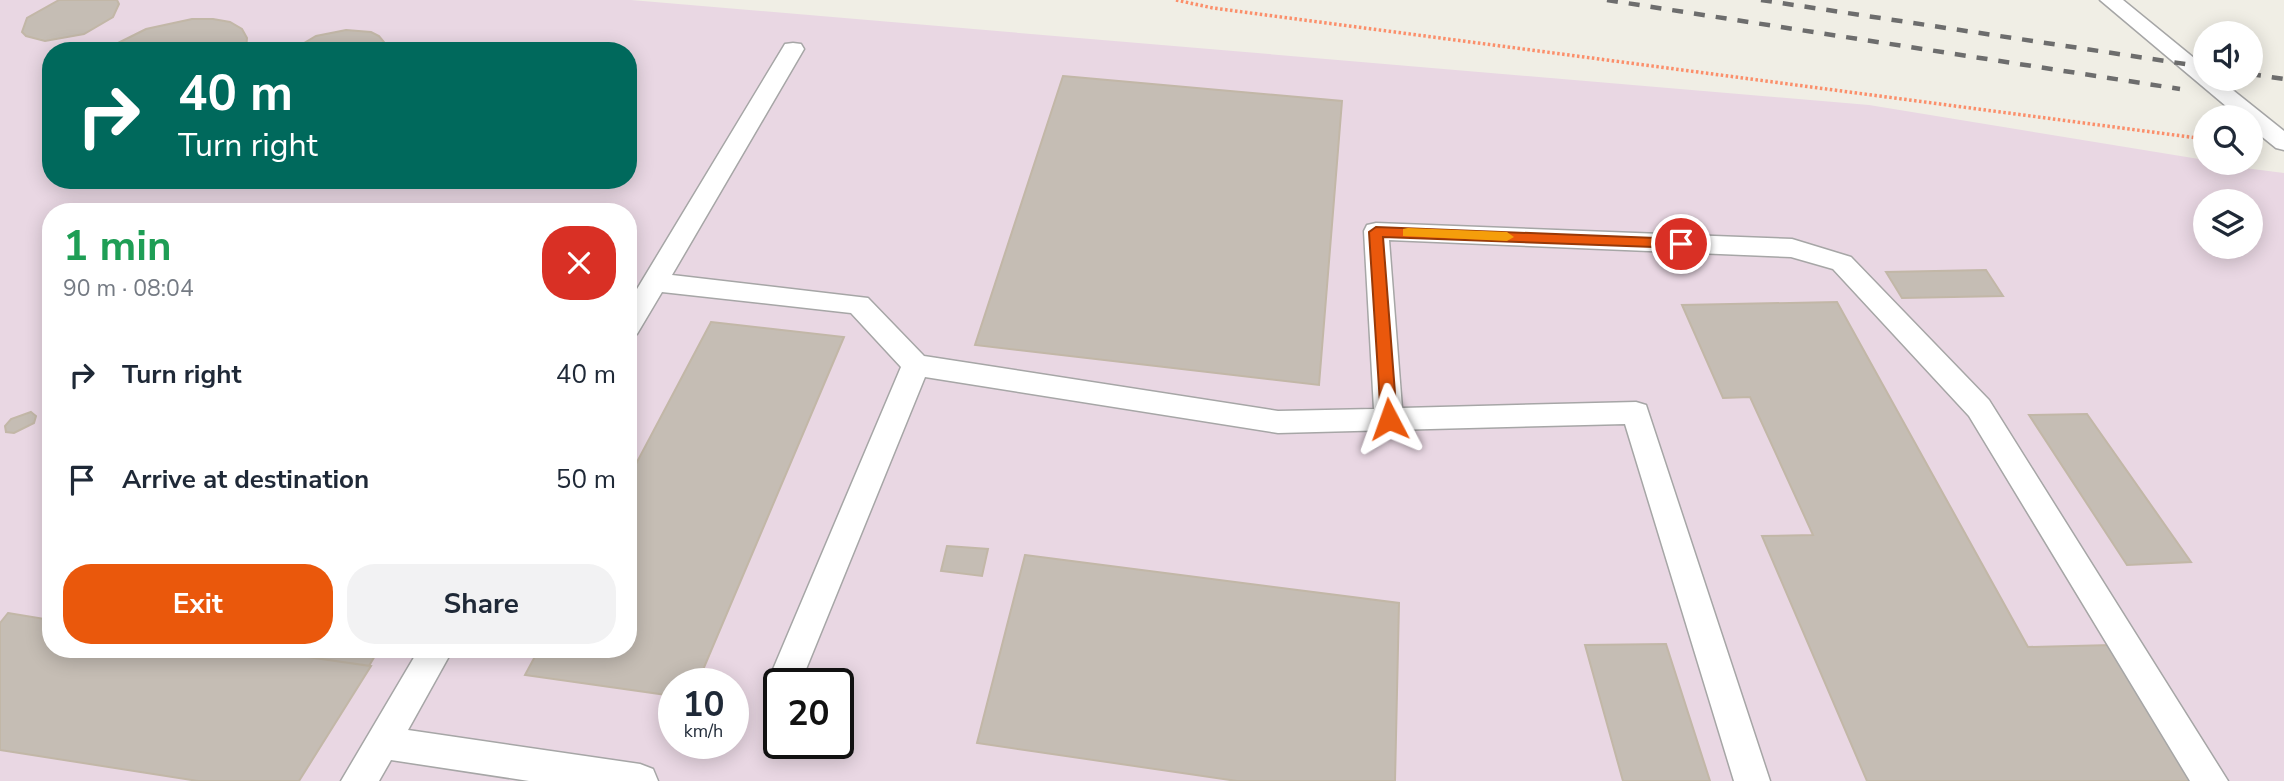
<!DOCTYPE html>
<html lang="en">
<head>
<meta charset="utf-8">
<style>
	:root { --surface:#fff; --page:#f2f2f3; --text:#1f2937; --muted:#747a83; --accent:#ea580c }
	body { margin:0; font-family:"Nunito Sans",sans-serif; background:var(--page); color:var(--text); height:100vh; display:flex; flex-direction:column; font-size:26px; white-space:nowrap }
	* { box-sizing:border-box; margin:0 }
	p { font-size:23px; color:var(--muted) }
	.icon { flex:none; width:38px; height:38px; fill:none; stroke:currentColor; stroke-width:2; stroke-linecap:round; stroke-linejoin:round }
	.map { position:relative; flex:1; overflow:hidden }
	.details { position:absolute; left:42px; top:203px; width:595px; height:455px; display:flex; flex-direction:column; background:var(--surface); border-radius:28px; box-shadow:0 4px 18px #0003 }
	.details>* { flex:none }
	.guide { position:absolute; left:42px; top:42px; width:595px; height:147px; border-radius:28px; box-shadow:0 4px 18px #0003; background:#00695c; color:#fff; overflow:hidden }
	.tools { position:absolute; left:2193px; top:21px; display:grid; gap:14px }
	.tools a { display:grid; place-items:center; width:70px; height:70px; border-radius:50%; background:var(--surface); box-shadow:0 4px 18px #0003; font-size:35px }
	.speed { position:absolute; left:658px; top:668px; display:flex; gap:14px; font-size:35px; font-weight:700; text-align:center }
	.speed>* { display:grid; place-content:center; width:91px; height:91px; border-radius:50%; background:var(--surface); box-shadow:0 4px 18px #0003; line-height:1 }
	.speed small { font-size:18px; font-weight:400 }
	.speed .limit { border:4px solid #111; border-radius:10px; background:#fff; color:#111 }
	.pin { position:absolute; display:grid; place-items:center; width:60px; height:60px; color:#fff; margin:-30px; border:4px solid #fff; border-radius:50%; box-shadow:0 2px 7px #0007 }
	.me { position:absolute; width:77px; margin:-38px; rotate:356deg; stroke-linejoin:round; filter:drop-shadow(0 0 5px #0008) }
	.turn { display:flex; align-items:center; gap:24px; height:147px; padding:0 21px; font-size:32px }
	.turn .icon { width:91px; height:91px; stroke-width:2.5 }
	.turn b { display:block; font-size:49px; line-height:60px }
	.round { display:grid; place-items:center; flex:none; width:74px; height:74px; border-radius:28px; background:var(--page) }
	.summary { display:flex; align-items:center; justify-content:space-between; height:119px; padding:0 21px }
	h1 { font-size:42px; font-weight:700; line-height:52px; color:#1e9e55 }
	.primary-button { display:flex; gap:14px; margin-top:auto; padding:14px 21px }
	.primary-button a { flex:1; height:80px; border-radius:28px; background:var(--accent); color:#fff; font-size:28px; font-weight:700; line-height:80px; text-align:center }
	.primary-button a+a { background:var(--page); color:var(--text) }
	ul { padding:0; list-style:none }
	li { display:flex; align-items:center; gap:21px; height:105px; padding:0 21px }
	li div { flex:1 }
	li b { display:block; font-size:26px }
	li em { font-style:normal }
	.map>svg:first-child { display:block }
	.industrial { fill:#e9d7e3; fill-rule:evenodd }
	.building { fill:#c5bdb4; stroke:#c2b7a7; stroke-width:2 }
	.lines { fill:none; stroke-linecap:round; stroke-linejoin:round }
	.lane-casing { stroke:#a6a6a6; stroke-width:3 }
	.path { stroke:#fb8f6b; stroke-width:3.5; stroke-dasharray:2.5 2.5; stroke-linecap:butt }
	.lane { fill:#fff; fill-rule:evenodd }
	.rail { stroke:#6d6d6d; stroke-width:4.5; stroke-dasharray:11 11; stroke-linecap:butt }
	.route { fill:#ea580c; stroke:#983908; stroke-width:2 }
	.slow { fill:#f59e0b }
</style>
</head>
<body>
<div class="map">
<svg width="2284" height="781" viewBox="0 0 2284 781">
	<rect width="100%" height="100%" fill="#f0eee5"/>
	<path class="industrial" d="M0,0H631L1869,105L2205,160V163L2284,173V781H0ZM51,51H628V180H51ZM2205,201H2250V247H2205ZM51,212H628V649H51ZM674,684H733V744H674ZM779,684H838V744H779Z"/>
	<path class="building" d="M59,0H117L119,4L113,17L84,34L45,41L26,36L22,32L27,18Z
		M192,19H213L230,22L242,29L247,38L246,49L102,51L146,29Z
		M346,30L371,32L379,36L384,42V50L291,51L316,36Z
		M1063,76L1342,101L1319,385L975,345Z
		M213,180H267L239,184Z
		M1986,270L2003,296L1902,298L1886,272Z
		M1837,302L2028,647L2112,645L2194,781H1867L1762,536L1813,535L1750,397L1723,398L1682,305Z
		M711,322L844,337L697,684H674V696L525,675L539,649H628V479Z
		M31,412L36,416L34,423L14,433L6,432L5,426L11,419Z
		M2087,414L2191,562L2127,565L2029,415Z
		M947,546L988,549L982,576L941,571Z
		M1025,555L1399,603L1395,781H1237L977,743Z
		M8,613L51,620V649H252L371,666L299,781H198L0,750V623Z
		M1666,644L1710,781H1623L1585,645Z
		M252,649H379L369,666Z"/>
	<g class="lines">
		<g class="lane-casing">
			<path id="lane" d="M2100,0H2123L2205,67V79H2219L2284,131V150L2276,148L2250,127V117H2239Z
				M793,43L801,44L804,49L672,275L868,298L924,356L1278,411L1374,409L1364,231L1367,225L1376,223L1792,239L1851,257L1989,400L2228,781H2190L1969,416L1833,269L1791,257L1389,240L1402,408L1636,402L1646,405L1770,781H1734L1625,424L1278,433L925,377L800,684L776,685L771,674L901,367L851,313L662,292L637,334L628,337V304L782,49L785,44Z
				M419,649H453L408,730L640,764L653,769L658,781H529L391,760L379,781H341Z"/>
		</g>
		<path class="path" d="M1176,0L1213,8L2205,139"/>
		<use href="#lane" class="lane"/>
		<path class="rail" d="M1607,0L2180,89
			M1761,0L2205,67
			M2250,74L2284,79"/>
	</g>
	<path class="route" d="M1376,227L1681,239L1688,244L1681,248L1383,237L1397,419L1389,426L1381,419L1369,232Z"/>
	<path class="slow" d="M1408,228L1507,232L1514,237L1507,241L1403,236V229Z"/>
</svg>
<div class="tools">
<a><svg class="icon" aria-label="sound" viewBox="0 0 24 24"><path d="M4 9h4l5-4v14l-5-4H4zM17 9q2 3 0 6"/></svg></a>
<a><svg class="icon" aria-label="search" viewBox="0 0 24 24"><circle cx="10" cy="10" r="6"/><path d="M15 15l6 6"/></svg></a>
<a><svg class="icon" aria-label="layers" viewBox="0 0 24 24"><path d="M12 4l9 5-9 5-9-5zM3 14l9 5 9-5"/></svg></a>
</div>
<div class="speed"><div>10<small>km/h</small></div><div class="limit">20</div></div>
<div class="pin" style="left:1681px;top:244px;background:#d93025"><svg class="icon" aria-label="arrive" viewBox="0 0 24 24"><path d="M6 21V4h12l-3 4 3 4H6"/></svg></div>
<svg class="me" style="left:1389px;top:419px" viewBox="-20 -20 40 40"><path d="M0-17L14 15 0 8-14 15z" fill="#ea580c" stroke="#fff" stroke-width="4"/></svg>
<div class="guide">
<div class="turn"><svg class="icon" aria-label="right" viewBox="0 0 24 24"><path d="M7 20v-9h11M14 6l5 5-5 5"/></svg><div><b>40 m</b>Turn right</div></div>
</div>
<section class="details">
<div class="summary"><div><h1>1 min</h1><p>90 m · 08:04</p></div><a class="round" style="background:#d93025;color:#fff"><svg class="icon" aria-label="close" viewBox="0 0 24 24"><path d="M6 6l12 12M18 6L6 18"/></svg></a></div>
<ul>
<li><svg class="icon" aria-label="right" viewBox="0 0 24 24"><path d="M7 20v-9h11M14 6l5 5-5 5"/></svg><div><b>Turn right</b></div><em>40 m</em></li>
<li><svg class="icon" aria-label="arrive" viewBox="0 0 24 24"><path d="M6 21V4h12l-3 4 3 4H6"/></svg><div><b>Arrive at destination</b></div><em>50 m</em></li>
</ul>
<div class="primary-button"><a>Exit</a><a>Share</a></div>
</section>
</div>
</body>
</html>
